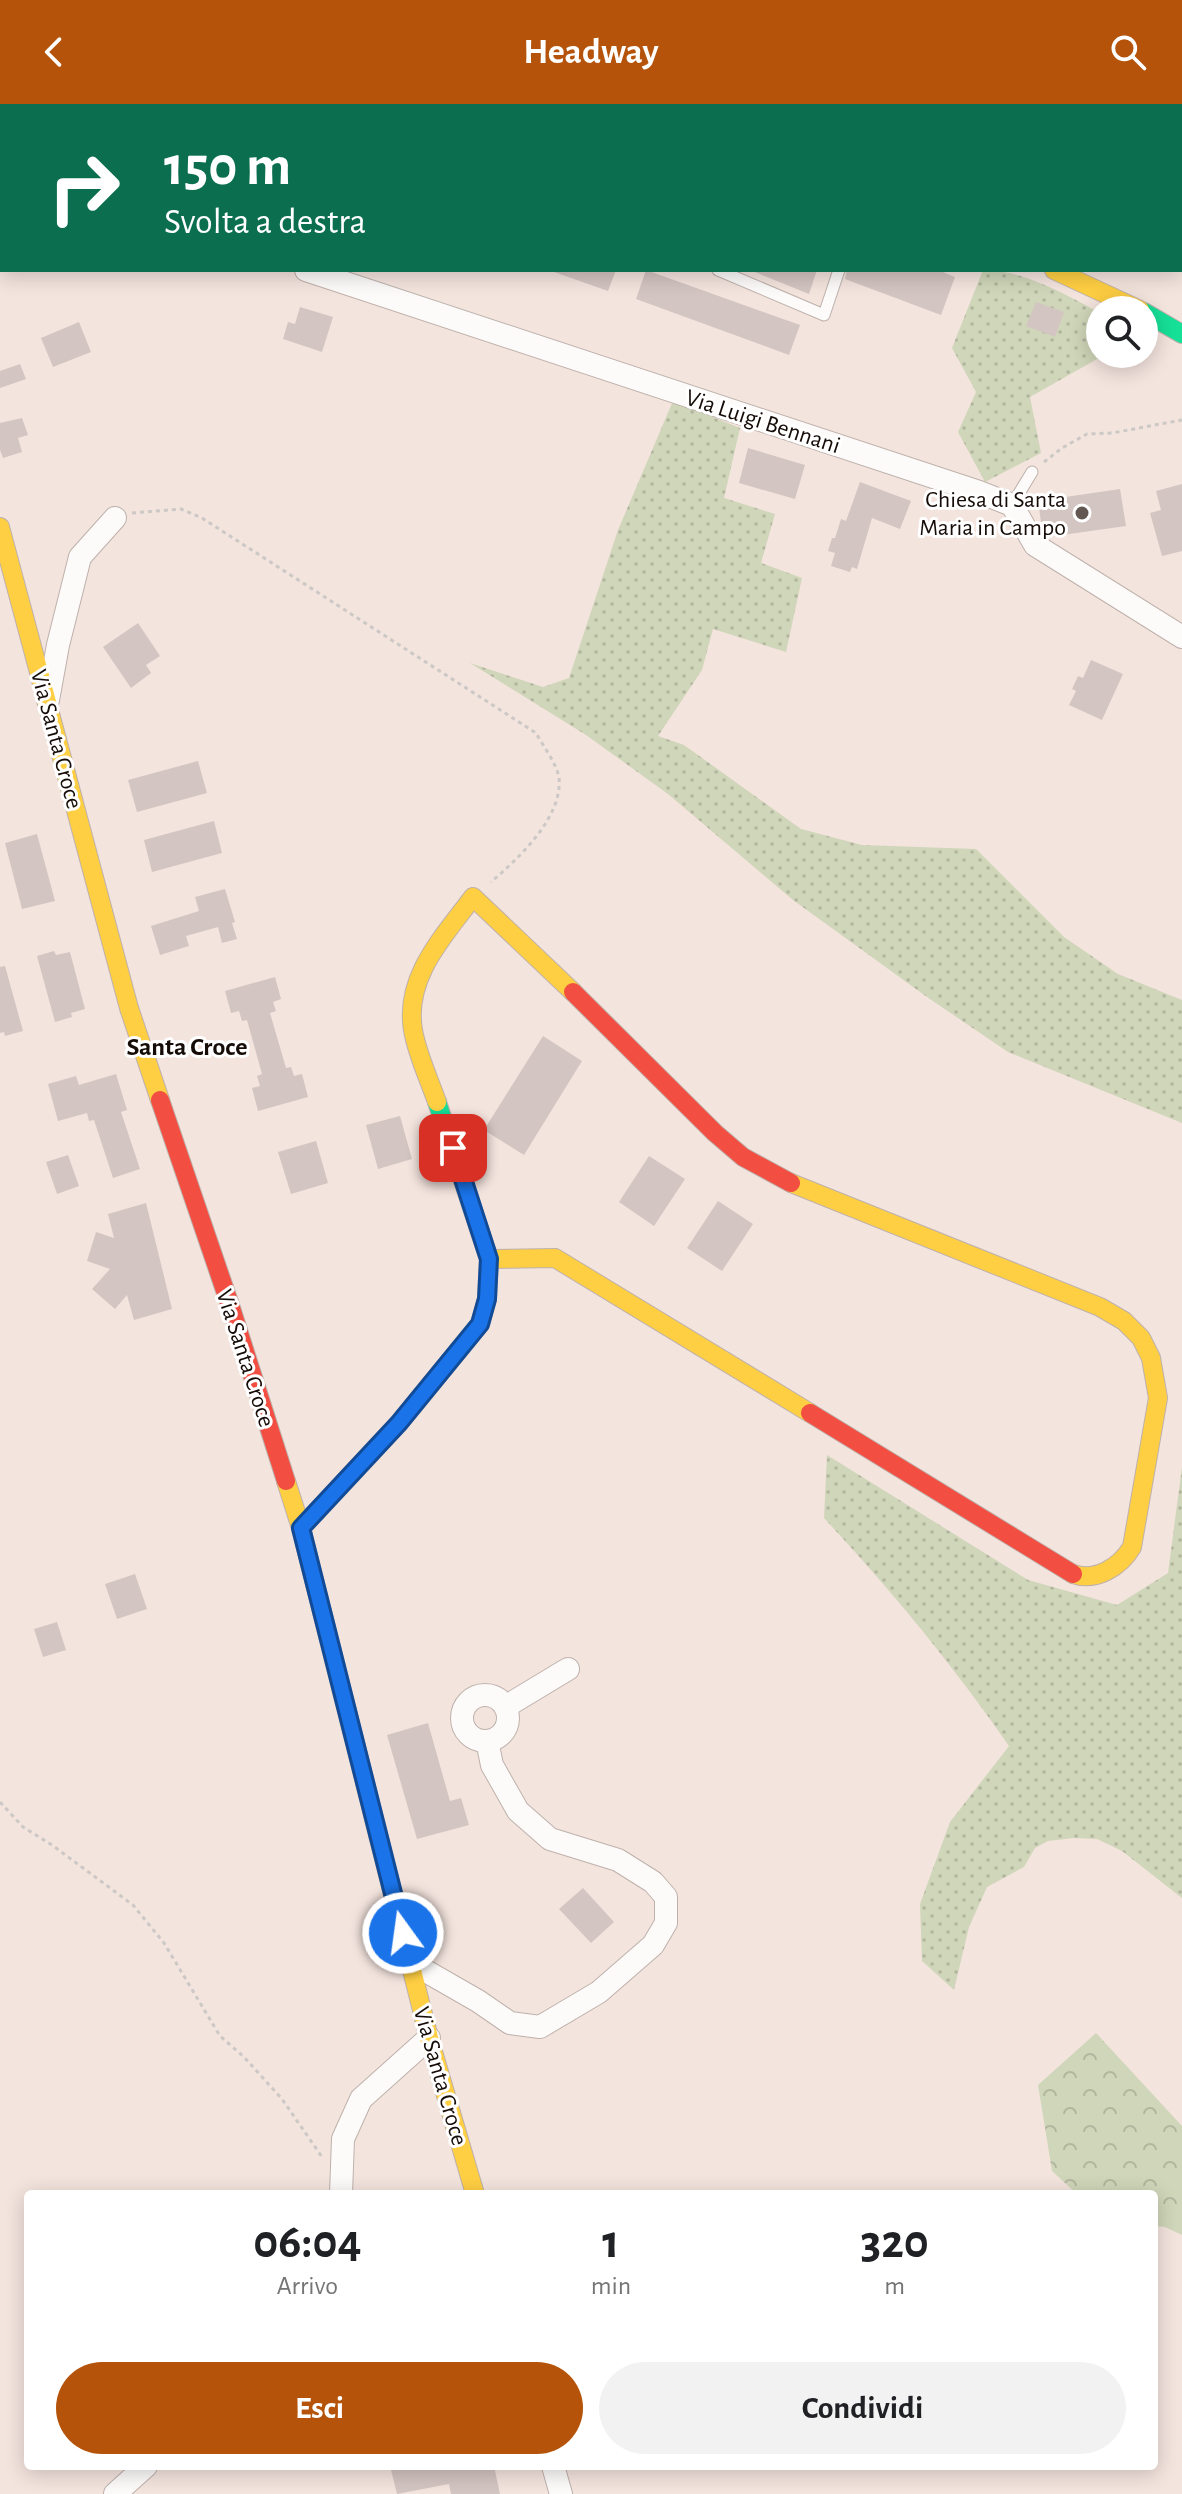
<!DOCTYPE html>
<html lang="it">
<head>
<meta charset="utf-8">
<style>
	:root { --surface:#fff; --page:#f2f2f2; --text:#202124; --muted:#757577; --accent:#b45309 }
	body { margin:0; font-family:"Alegreya Sans",sans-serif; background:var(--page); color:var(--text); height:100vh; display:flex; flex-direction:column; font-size:30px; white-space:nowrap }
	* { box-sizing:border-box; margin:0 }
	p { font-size:26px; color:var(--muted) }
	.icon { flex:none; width:44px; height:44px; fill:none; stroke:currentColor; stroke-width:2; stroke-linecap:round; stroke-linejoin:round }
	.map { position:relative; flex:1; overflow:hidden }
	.drawer { position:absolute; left:24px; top:2086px; width:1134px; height:280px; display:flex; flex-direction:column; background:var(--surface); border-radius:8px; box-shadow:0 4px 20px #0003 }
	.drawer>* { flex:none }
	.guide { position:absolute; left:0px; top:0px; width:1182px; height:168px; box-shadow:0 4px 20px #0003; background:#0b6e4f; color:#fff; overflow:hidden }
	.controls { position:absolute; left:1086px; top:192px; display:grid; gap:16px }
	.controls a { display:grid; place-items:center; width:72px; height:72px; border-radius:50%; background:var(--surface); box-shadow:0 4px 20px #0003; font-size:40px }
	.pin { position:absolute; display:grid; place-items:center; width:68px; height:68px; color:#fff; margin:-34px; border-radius:16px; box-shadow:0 4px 12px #0006 }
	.me { position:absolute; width:88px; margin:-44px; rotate:346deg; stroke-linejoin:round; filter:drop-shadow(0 0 6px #0008) }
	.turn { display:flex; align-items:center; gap:28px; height:168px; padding:0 32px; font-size:36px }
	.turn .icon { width:104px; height:104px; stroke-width:2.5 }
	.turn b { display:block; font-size:56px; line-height:68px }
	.eta { display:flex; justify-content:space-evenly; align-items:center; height:136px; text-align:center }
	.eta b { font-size:48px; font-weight:700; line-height:56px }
	.cta { display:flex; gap:16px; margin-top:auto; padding:16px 32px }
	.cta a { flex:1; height:92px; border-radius:48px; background:var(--accent); color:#fff; font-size:32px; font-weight:700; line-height:92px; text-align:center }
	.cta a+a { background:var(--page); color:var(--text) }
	header { display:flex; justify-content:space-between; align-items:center; height:104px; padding:0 32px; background:var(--accent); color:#fff; font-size:36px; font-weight:700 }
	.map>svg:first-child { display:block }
	.green { fill:url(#green-dots) }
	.forest { fill:url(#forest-crowns) }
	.building { fill:#d3c5c1 }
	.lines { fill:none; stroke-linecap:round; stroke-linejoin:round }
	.lane-casing { stroke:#beb1ab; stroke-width:13 }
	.street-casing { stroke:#beb1ab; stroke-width:24 }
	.fast-casing { stroke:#beb1ab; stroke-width:20 }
	.slow-casing { stroke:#beb1ab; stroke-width:20 }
	.jam-casing { stroke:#beb1ab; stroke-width:20 }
	.path { stroke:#ccc8c5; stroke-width:3; stroke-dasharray:4 4; stroke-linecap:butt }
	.lane { stroke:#fdfbfa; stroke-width:11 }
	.street { stroke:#fdfbfa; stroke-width:22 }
	.fast { stroke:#16e098; stroke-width:18 }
	.slow { stroke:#ffcf43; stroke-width:18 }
	.jam { stroke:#f24e42; stroke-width:18 }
	.route-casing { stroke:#114b97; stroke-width:20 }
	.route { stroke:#1a73e8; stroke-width:14 }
	.poi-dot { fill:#635752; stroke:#fff; stroke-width:3 }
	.labels { text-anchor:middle; stroke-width:6; stroke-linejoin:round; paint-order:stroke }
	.street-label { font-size:24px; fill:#150b07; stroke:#fff }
	.poi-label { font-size:24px; fill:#150b07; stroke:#fff; text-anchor:end }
	.neighbourhood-label { font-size:26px; font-weight:bold; fill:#150b07; stroke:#fff }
</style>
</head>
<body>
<header><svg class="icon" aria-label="back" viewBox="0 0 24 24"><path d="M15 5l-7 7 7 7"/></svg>Headway<svg class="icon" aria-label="search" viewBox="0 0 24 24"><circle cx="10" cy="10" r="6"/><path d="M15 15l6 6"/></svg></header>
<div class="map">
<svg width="1182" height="2390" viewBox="0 0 1182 2390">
	<defs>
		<pattern id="green-dots" width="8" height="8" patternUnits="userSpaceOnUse" patternTransform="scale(2)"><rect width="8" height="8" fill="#d0d6b9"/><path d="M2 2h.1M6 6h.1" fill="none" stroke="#b2b69e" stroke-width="1.8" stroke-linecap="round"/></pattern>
		<pattern id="forest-crowns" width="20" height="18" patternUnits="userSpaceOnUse" patternTransform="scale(2)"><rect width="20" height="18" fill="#d0d6b9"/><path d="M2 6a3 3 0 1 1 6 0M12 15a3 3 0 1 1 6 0" fill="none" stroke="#b2b69e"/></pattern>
	</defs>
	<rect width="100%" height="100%" fill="#f4e4de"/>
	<path class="green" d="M983,166C1023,166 1065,190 1100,209V250H1106L1030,293L1041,349L985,378L958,328L976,288L952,244Z
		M673,297L740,324L724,394L775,410L761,459L802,474L786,548L713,525L702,566L658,632L684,641L801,725L862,741L976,745L1064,833L1118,870L1182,896V1019L1008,948L927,893L793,796L668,690L586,631L470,559L543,583L569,574L618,426Z
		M827,1351L1028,1476L1117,1501L1168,1469L1182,1363V1794L1122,1747L1097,1735L1074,1734L1048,1737L1035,1744L1024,1763L987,1783L969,1823L954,1886L922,1857L920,1800L950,1718L1009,1642C953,1561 891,1486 824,1414Z"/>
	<path class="forest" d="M1096,1929L1182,2022V2131L1165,2123L1154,2122V2090H1077L1052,2067L1038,1981Z"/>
	<path class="building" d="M554,166H616L608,187L554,168Z
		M646,166L800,221L789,251L636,195Z
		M750,166H817L809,190Z
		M847,166H938L955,173L941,211L845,175Z
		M1036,198L1064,208L1055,233L1026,222Z
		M300,203L333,213L322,248L283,235L288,218L295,220Z
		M79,218L91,248L53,263L41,234Z
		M20,260L26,275L0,284V267Z
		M22,314L28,331L18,334L22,348L3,354L0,346V319Z
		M748,344L805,361L795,395L739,379Z
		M860,378L911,397L900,425L872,414L857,465L852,463L850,468L831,462L835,449L828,447L832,434H835L841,415L846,417Z
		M1182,380V447L1162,452L1150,409L1161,406L1156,387Z
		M1120,385L1126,422L1048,433L1042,425L1038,397Z
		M138,519L160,552L146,561L151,569L131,584L103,543Z
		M1091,556L1123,570L1102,616L1069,601L1076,587L1072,585L1078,572L1083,574Z
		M198,657L207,689L137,708L128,676Z
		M214,717L222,749L152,768L144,736Z
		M37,730L55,797L22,805L5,739Z
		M225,785L235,818L232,819L237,835L222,839L218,823L186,832L189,842L160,851L151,822L199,807L195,793Z
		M54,847L56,851L70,848L85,905L71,909L72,913L55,918L37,852Z
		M5,862L23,927L5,932L4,928L0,929V863Z
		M275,873L281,895L273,898L276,907L270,909L286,964L291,963L294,972L302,970L308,993L258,1007L252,984L260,982L257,972L262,970L247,916L242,917L239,907L231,909L225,887Z
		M543,932L582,957L524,1051L484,1026Z
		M116,970L127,1006L121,1008L140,1065L113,1074L94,1016L89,1017L87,1009L58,1017L48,980L76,972L79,981Z
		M400,1012L412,1055L378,1065L366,1021Z
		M316,1037L328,1079L291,1090L278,1048Z
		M68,1051L79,1082L57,1090L46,1058Z
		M649,1052L685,1075L654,1122L619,1098Z
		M718,1097L753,1120L722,1167L687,1144Z
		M146,1099L172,1205L134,1216L127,1191L115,1205L92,1185L110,1165L87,1157L96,1128L114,1134L108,1110Z
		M135,1470L147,1505L117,1515L105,1480Z
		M57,1518L66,1546L43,1553L34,1525Z
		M428,1619L450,1697L461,1694L469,1721L417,1735L387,1631Z
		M583,1784L614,1818L591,1839L559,1805Z
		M390,2362H494L500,2390H451L449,2380L397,2390Z"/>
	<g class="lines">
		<g class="lane-casing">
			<path id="lane" d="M718,166L824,211L839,166
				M1012,401L1032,368"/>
		</g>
		<g class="street-casing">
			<path id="street" d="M905,2V0
				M0,65L2,66
				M306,166L979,388L1012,401L1035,441L1182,533
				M48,596L58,541L80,453L115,414
				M462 1614a23 23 0 1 1 46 0a23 23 0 1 1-46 0Z
				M505,1603L568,1565
				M410,1858L478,1897L510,1919L540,1923L599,1888L653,1841L666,1819V1793L653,1778L618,1756L550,1735L518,1707L492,1661L487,1637
				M341,2090L343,2035L361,1995L429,1934
				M553,2362L561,2390
				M115,2390L146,2362"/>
		</g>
		<g class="fast-casing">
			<path id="fast" d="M1144,208L1182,230
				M301,1424L399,1319L480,1220L487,1195L489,1155L437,998"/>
		</g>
		<g class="slow-casing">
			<path id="slow" d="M624,0L630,2
				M1054,166L1140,206
				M0,423L129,904L160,996
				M437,998C429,975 417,950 413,926C404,873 444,832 473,793L573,888
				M791,1079L1100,1203L1124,1217L1141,1234L1151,1254L1158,1294L1132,1443C1120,1463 1096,1478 1073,1470
				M489,1155L555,1154L810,1309
				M286,1377L301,1424L429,1934L475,2090"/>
		</g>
		<g class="jam-casing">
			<path id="jam" d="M573,888L715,1029L743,1053L791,1079
				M160,996L230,1201L286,1377
				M810,1309L1073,1470"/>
		</g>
		<path class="path" d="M1044,358L1062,344L1087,330L1112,329L1182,316
			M132,409L181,405L202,414L536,629C543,642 557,660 559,674C563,713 518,755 491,778
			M0,1698L23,1723L52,1741L133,1801L164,1839L220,1932L244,1953L282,1995L322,2053"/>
		<use href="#lane" class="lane"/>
		<use href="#street" class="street"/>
		<use href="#fast" class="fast"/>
		<use href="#slow" class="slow"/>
		<use href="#jam" class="jam"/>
	</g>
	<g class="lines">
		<g class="route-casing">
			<path id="route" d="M403,1829L301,1424L399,1319L480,1220L487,1195L489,1155L453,1044"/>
		</g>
		<use href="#route" class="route"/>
	</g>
	<circle class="poi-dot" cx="1082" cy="409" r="8"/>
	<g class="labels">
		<g class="street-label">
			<text transform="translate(763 317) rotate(18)" y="8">Via Luigi Bennani</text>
			<text transform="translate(57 635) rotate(75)" y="8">Via Santa Croce</text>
			<text transform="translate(246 1254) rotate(72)" y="8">Via Santa Croce</text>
			<text transform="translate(441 1972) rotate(74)" y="8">Via Santa Croce</text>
		</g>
		<g class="poi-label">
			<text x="1066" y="403">Chiesa di Santa<tspan x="1066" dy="28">Maria in Campo</tspan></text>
		</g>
		<g class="neighbourhood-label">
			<text x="187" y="951">Santa Croce</text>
		</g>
	</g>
</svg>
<div class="controls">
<a><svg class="icon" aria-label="search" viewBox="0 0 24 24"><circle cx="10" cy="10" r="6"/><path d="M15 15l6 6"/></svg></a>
</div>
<div class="pin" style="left:453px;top:1044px;background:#d93025"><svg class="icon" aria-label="arrive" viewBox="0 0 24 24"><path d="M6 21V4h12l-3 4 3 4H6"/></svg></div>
<svg class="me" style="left:403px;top:1829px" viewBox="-20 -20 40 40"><circle r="17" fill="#1a73e8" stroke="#fff" stroke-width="3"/><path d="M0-11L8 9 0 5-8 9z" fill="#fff"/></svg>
<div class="guide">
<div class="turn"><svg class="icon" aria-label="right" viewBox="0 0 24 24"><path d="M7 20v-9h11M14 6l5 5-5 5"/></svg><div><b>150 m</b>Svolta a destra</div></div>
</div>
<section class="drawer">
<div class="eta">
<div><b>06:04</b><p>Arrivo</p></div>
<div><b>1</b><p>min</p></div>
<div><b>320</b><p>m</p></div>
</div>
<div class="cta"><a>Esci</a><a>Condividi</a></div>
</section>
</div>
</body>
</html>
